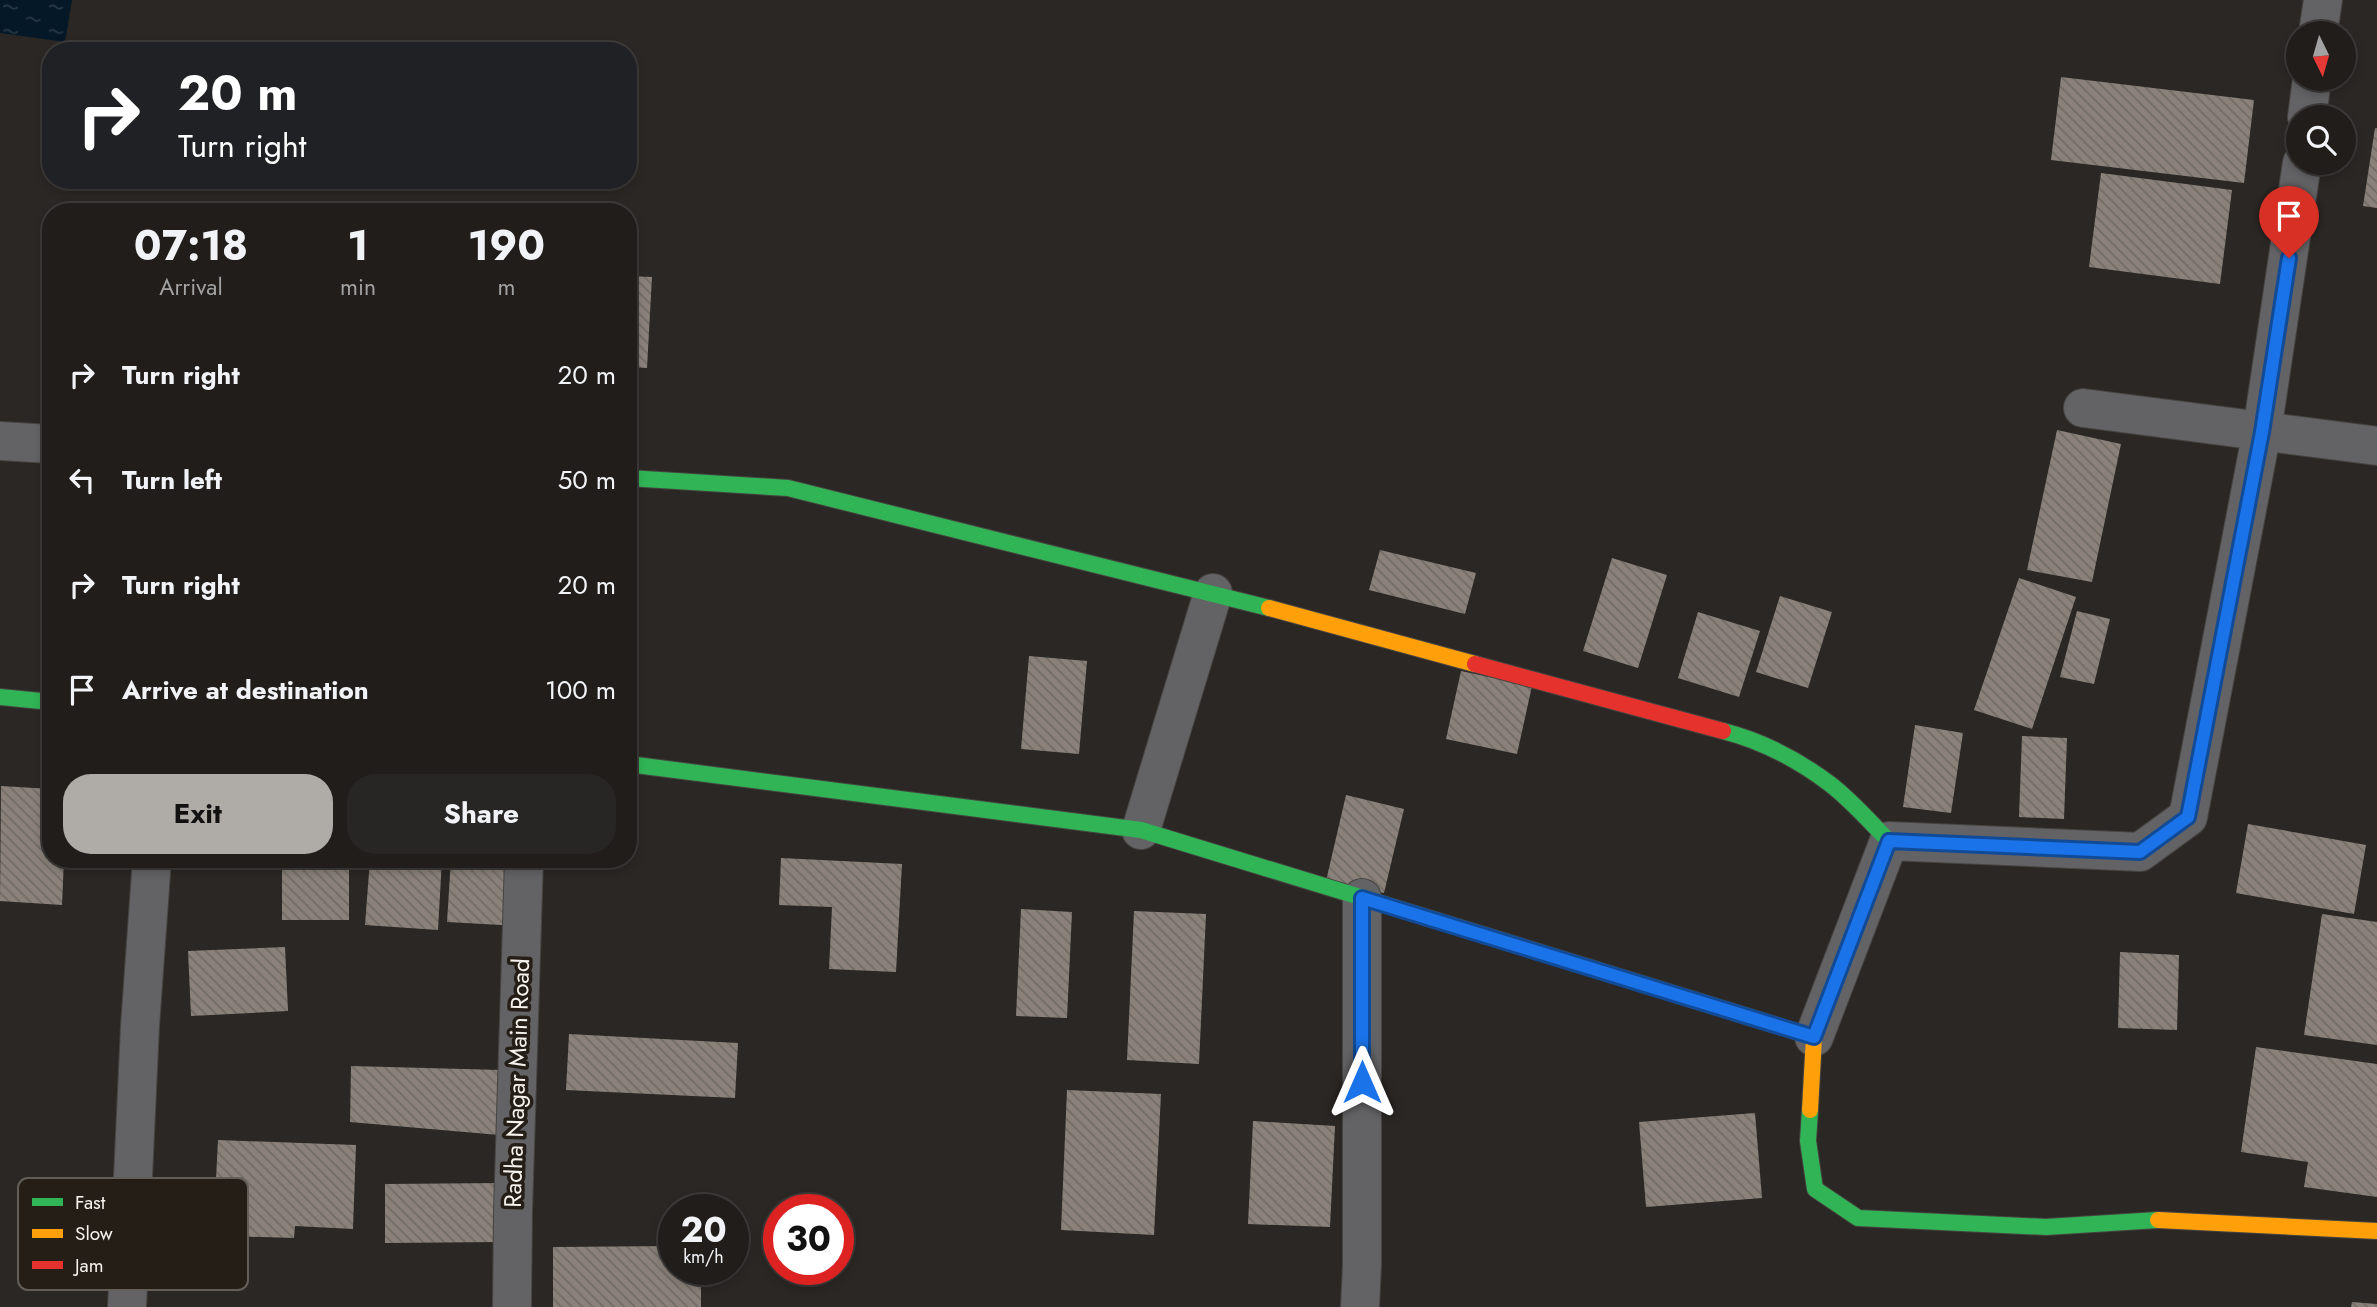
<!DOCTYPE html>
<html lang="en">
<head>
<meta charset="utf-8">
<style>
	:root { --surface:#201d1b; --page:#282624; --text:#f1f3f6; --muted:#a2a2a3; --line:#3d3b3a; --accent:#afaca7 }
	body { margin:0; font-family:Jost,sans-serif; background:var(--page); color:var(--text); height:100vh; display:flex; flex-direction:column; font-size:26px; white-space:nowrap }
	* { box-sizing:border-box; margin:0 }
	p { font-size:23px; color:var(--muted) }
	.icon { flex:none; width:38px; height:38px; fill:none; stroke:currentColor; stroke-width:2; stroke-linecap:round; stroke-linejoin:round }
	.map { position:relative; flex:1; overflow:hidden }
	.drawer { position:absolute; left:42px; top:203px; width:595px; height:665px; display:flex; flex-direction:column; background:var(--surface); border-radius:28px; box-shadow:0 4px 10px #0003,0 0 0 2px var(--line) }
	.drawer>* { flex:none }
	.guide { position:absolute; left:42px; top:42px; width:595px; height:147px; border-radius:28px; box-shadow:0 4px 10px #0003,0 0 0 2px var(--line); background:#202124; color:#fff; overflow:hidden }
	.needle { width:46px; rotate:175deg }
	.fabs { position:absolute; left:2286px; top:21px; display:grid; gap:14px }
	.fabs a { display:grid; place-items:center; width:70px; height:70px; border-radius:50%; background:var(--surface); box-shadow:0 4px 10px #0003,0 0 0 2px var(--line); font-size:35px }
	.speed { position:absolute; left:658px; top:1194px; display:flex; gap:14px; font-size:35px; font-weight:700; text-align:center }
	.speed>* { display:grid; place-content:center; width:91px; height:91px; border-radius:50%; background:var(--surface); box-shadow:0 4px 10px #0003,0 0 0 2px var(--line); line-height:1 }
	.speed small { font-size:18px; font-weight:400 }
	.speed .limit { border:10px solid #d22; background:#fff; color:#111 }
	.pin { position:absolute; display:grid; place-items:center; width:60px; height:60px; color:#fff; margin:-72px -30px; border-radius:50% 50% 50% 0; rotate:-45deg; box-shadow:0 0 7px #0007 }
	.pin .icon { rotate:45deg }
	.me { position:absolute; width:77px; margin:-38px; rotate:0deg; stroke-linejoin:round; filter:drop-shadow(0 0 5px #0008) }
	.turn { display:flex; align-items:center; gap:24px; height:147px; padding:0 21px; font-size:32px }
	.turn .icon { width:91px; height:91px; stroke-width:2.5 }
	.turn b { display:block; font-size:49px; line-height:60px }
	.eta { display:flex; justify-content:space-evenly; align-items:center; height:119px; text-align:center }
	.eta b { font-size:42px; font-weight:700; line-height:49px }
	.primary-button { display:flex; gap:14px; margin-top:auto; padding:14px 21px }
	.primary-button a { flex:1; height:80px; border-radius:28px; background:var(--accent); color:#111; font-size:28px; font-weight:700; line-height:80px; text-align:center }
	.primary-button a+a { background:var(--page); color:var(--text) }
	ul { padding:0; list-style:none }
	li { display:flex; align-items:center; gap:21px; height:105px; padding:0 21px }
	li div { flex:1 }
	li b { display:block; font-size:26px }
	li em { font-style:normal }
	.map>svg:first-child { display:block }
	.water { fill:url(#water-ripples) }
	.building { fill:url(#building-back-hatch) }
	.lines { fill:none; stroke-linecap:round; stroke-linejoin:round }
	.street-casing { stroke:#464441; stroke-width:40 }
	.fast-casing { stroke:#464441; stroke-width:18 }
	.slow-casing { stroke:#464441; stroke-width:18 }
	.jam-casing { stroke:#464441; stroke-width:18 }
	.street { stroke:#636265; stroke-width:38 }
	.fast { stroke:#30b455; stroke-width:16 }
	.slow { stroke:#ff9f0a; stroke-width:16 }
	.jam { stroke:#e5322d; stroke-width:16 }
	.route-casing { stroke:#114b97; stroke-width:18 }
	.route { stroke:#1a73e8; stroke-width:12 }
	.labels { text-anchor:middle; stroke-width:7; stroke-linejoin:round; paint-order:stroke }
	.street-label { font-size:24px; fill:#f7f3ee; stroke:#241e17 }
	.key { fill:#241e17; stroke:#635e58; stroke-width:2 }
	.key-label { font-size:19px; fill:#f7f3ee }
</style>
</head>
<body>
<div class="map">
<svg width="2377" height="1307" viewBox="0 0 2377 1307">
	<defs>
		<pattern id="water-ripples" width="26" height="14" patternUnits="userSpaceOnUse" patternTransform="scale(1.75)"><rect width="26" height="14" fill="#041827"/><path d="M2 4q2-2 4 0t4 0M15 11q2-2 4 0t4 0" fill="none" stroke="#293a47"/></pattern>
		<pattern id="building-back-hatch" width="6" height="6" patternUnits="userSpaceOnUse" patternTransform="scale(1.75)"><rect width="6" height="6" fill="#8a827a"/><path d="M-1 5l2 2M0 0l6 6M5-1l2 2" fill="none" stroke="#706b66"/></pattern>
	</defs>
	<rect width="100%" height="100%" fill="#2a2724"/>
	<path class="water" d="M0,0H72L65,42L0,33Z"/>
	<path class="building" d="M2061,77L2254,100L2244,183L2051,160Z
		M2375,128H2377V208L2363,206Z
		M2101,173L2232,190L2220,284L2089,267Z
		M628,276L652,277L647,368L628,367Z
		M2057,430L2121,444L2092,582L2027,570Z
		M1380,550L1476,573L1465,614L1369,590Z
		M1612,558L1667,575L1638,668L1583,651Z
		M2019,578L2076,597L2032,729L1974,710Z
		M1780,596L1832,612L1808,688L1756,672Z
		M2077,611L2110,619L2094,684L2060,677Z
		M1698,612L1760,631L1739,697L1678,678Z
		M1029,656L1087,661L1079,754L1021,749Z
		M1461,671L1532,686L1517,754L1446,739Z
		M1915,725L1963,733L1951,813L1903,807Z
		M2022,736L2067,738L2064,819L2019,817Z
		M1,786L51,789V859H64L62,905L0,901Z
		M1346,795L1404,809L1384,893L1326,881Z
		M2248,824L2366,845L2354,914L2236,893Z
		M781,858L902,864L896,972L829,969L832,907L779,905Z
		M276,859H349V920H282V864L276,865Z
		M370,859H442L438,930L365,925Z
		M451,859H521L518,926L447,922Z
		M1021,909L1072,912L1067,1018L1016,1016Z
		M1134,911L1206,914L1199,1064L1127,1060Z
		M2322,914L2377,922V1045L2304,1035Z
		M285,947L288,1011L191,1016L188,951Z
		M2120,952L2179,955L2177,1030L2118,1028Z
		M569,1034L738,1043L735,1098L566,1090Z
		M2256,1047L2377,1064V1197L2304,1187L2308,1162L2241,1152Z
		M351,1066L501,1070L499,1135L350,1122Z
		M1067,1090L1161,1094L1154,1235L1061,1230Z
		M1755,1113L1762,1198L1646,1207L1639,1122Z
		M1253,1121L1335,1126L1330,1227L1248,1224Z
		M218,1140L356,1145L353,1229L295,1226L294,1238L225,1236L228,1180L216,1179Z
		M499,1183V1242L385,1243V1184Z
		M674,1246V1269H701V1307H553V1247Z
		M2352,1302L2377,1304V1307H2351Z"/>
	<g class="lines">
		<g class="street-casing">
			<path id="street" d="M2318,33L2323,0
				M2307,117L2312,79
				M2083,408L2377,446
				M0,441L51,444
				M1141,830L1213,593
				M1814,1037L1889,841L2140,852L2188,817L2262,431L2302,163
				M127,1307L140,1026L152,859
				M512,1307L513,1211L524,859
				M1360,1307L1362,1265V898"/>
		</g>
		<g class="fast-casing">
			<path id="fast" d="M628,478L788,488L1269,608
				M0,697L51,702
				M1723,731C1762,741 1797,759 1830,784C1851,800 1870,822 1889,841
				M628,764L1141,830L1458,927
				M1810,1110L1808,1141L1815,1189L1858,1218L2046,1227L2158,1220"/>
		</g>
		<g class="slow-casing">
			<path id="slow" d="M1269,608L1475,664
				M1458,927L1814,1037L1810,1110
				M2158,1220L2377,1231"/>
		</g>
		<g class="jam-casing">
			<path id="jam" d="M1475,664L1723,731"/>
		</g>
		<use href="#street" class="street"/>
		<use href="#fast" class="fast"/>
		<use href="#slow" class="slow"/>
		<use href="#jam" class="jam"/>
	</g>
	<g class="lines">
		<g class="route-casing">
			<path id="route" d="M1362,1082V898L1814,1037L1889,841L2140,852L2188,817L2262,432L2289,258"/>
		</g>
		<use href="#route" class="route"/>
	</g>
	<g class="labels">
		<g class="street-label">
			<text transform="translate(517 1083) rotate(-88)" y="8">Radha Nagar Main Road</text>
		</g>
	</g>
	<rect x="18" y="1178" width="230" height="112" rx="10" class="key"/>
	<rect x="32" y="1198" width="31" height="8" fill="#30b455"/>
	<rect x="32" y="1229" width="31" height="9" fill="#ff9f0a"/>
	<rect x="32" y="1261" width="31" height="8" fill="#e5322d"/>
	<g class="key-label">
		<text x="75" y="1209">Fast</text>
		<text x="75" y="1240">Slow</text>
		<text x="75" y="1272">Jam</text>
	</g>
</svg>
<div class="fabs">
<a><svg class="needle" viewBox="-14 -14 28 28"><path d="M0-13l5 13h-10z" fill="#e53935"/><path d="M0 13l5-13h-10z" fill="#a2a2a3"/></svg></a>
<a><svg class="icon" aria-label="search" viewBox="0 0 24 24"><circle cx="10" cy="10" r="6"/><path d="M15 15l6 6"/></svg></a>
</div>
<div class="speed"><div>20<small>km/h</small></div><div class="limit">30</div></div>
<div class="pin" style="left:2289px;top:258px;background:#d93025"><svg class="icon" aria-label="arrive" viewBox="0 0 24 24"><path d="M6 21V4h12l-3 4 3 4H6"/></svg></div>
<svg class="me" style="left:1362px;top:1082px" viewBox="-20 -20 40 40"><path d="M0-17L14 15 0 8-14 15z" fill="#1a73e8" stroke="#fff" stroke-width="4"/></svg>
<div class="guide">
<div class="turn"><svg class="icon" aria-label="right" viewBox="0 0 24 24"><path d="M7 20v-9h11M14 6l5 5-5 5"/></svg><div><b>20 m</b>Turn right</div></div>
</div>
<section class="drawer">
<div class="eta">
<div><b>07:18</b><p>Arrival</p></div>
<div><b>1</b><p>min</p></div>
<div><b>190</b><p>m</p></div>
</div>
<ul>
<li><svg class="icon" aria-label="right" viewBox="0 0 24 24"><path d="M7 20v-9h11M14 6l5 5-5 5"/></svg><div><b>Turn right</b></div><em>20 m</em></li>
<li><svg class="icon" aria-label="left" viewBox="0 0 24 24"><path d="M17 20v-9H6M10 6l-5 5 5 5"/></svg><div><b>Turn left</b></div><em>50 m</em></li>
<li><svg class="icon" aria-label="right" viewBox="0 0 24 24"><path d="M7 20v-9h11M14 6l5 5-5 5"/></svg><div><b>Turn right</b></div><em>20 m</em></li>
<li><svg class="icon" aria-label="arrive" viewBox="0 0 24 24"><path d="M6 21V4h12l-3 4 3 4H6"/></svg><div><b>Arrive at destination</b></div><em>100 m</em></li>
</ul>
<div class="primary-button"><a>Exit</a><a>Share</a></div>
</section>
</div>
</body>
</html>
